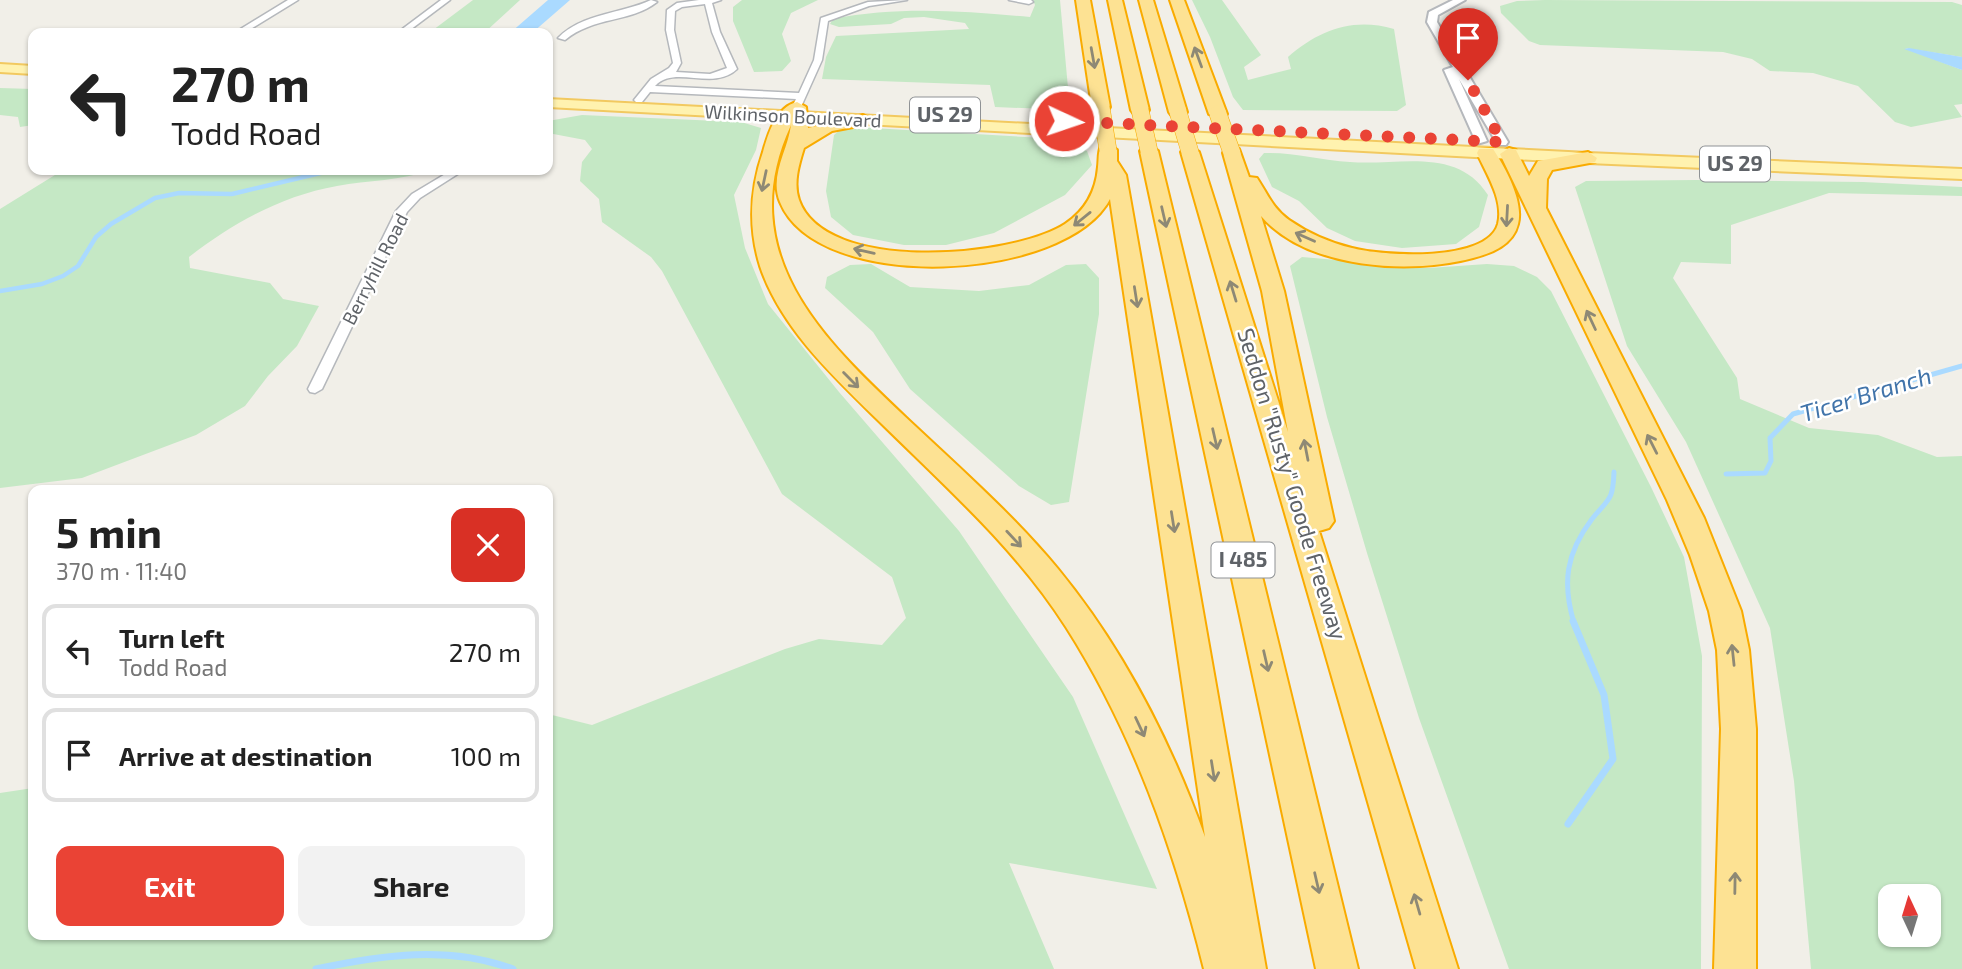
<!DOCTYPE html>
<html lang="en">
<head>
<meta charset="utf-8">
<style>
	:root { --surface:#fff; --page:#f2f2f2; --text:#222; --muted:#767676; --line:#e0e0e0; --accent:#ea4335 }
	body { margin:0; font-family:"Exo 2",sans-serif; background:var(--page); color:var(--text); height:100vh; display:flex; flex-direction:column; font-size:26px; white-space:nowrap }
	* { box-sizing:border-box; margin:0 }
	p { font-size:23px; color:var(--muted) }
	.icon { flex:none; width:38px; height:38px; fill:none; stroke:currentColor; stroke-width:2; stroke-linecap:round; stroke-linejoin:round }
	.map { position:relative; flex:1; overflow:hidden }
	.drawer { position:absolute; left:28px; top:485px; width:525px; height:455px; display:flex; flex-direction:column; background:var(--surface); border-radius:14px; box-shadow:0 2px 5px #0004 }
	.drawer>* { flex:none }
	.hud { position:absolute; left:28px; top:28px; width:525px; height:147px; border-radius:14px; box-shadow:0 2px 5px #0004; background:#fff; color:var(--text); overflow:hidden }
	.needle { width:46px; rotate:356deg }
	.buttons { position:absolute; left:1878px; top:884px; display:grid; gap:14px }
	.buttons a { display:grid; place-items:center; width:63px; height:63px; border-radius:14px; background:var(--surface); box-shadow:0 2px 5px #0004; font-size:35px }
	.pin { position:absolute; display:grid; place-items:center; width:60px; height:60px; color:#fff; margin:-72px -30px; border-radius:50% 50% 50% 0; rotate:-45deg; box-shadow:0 0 7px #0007 }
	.pin .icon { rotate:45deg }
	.me { position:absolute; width:77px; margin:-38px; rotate:93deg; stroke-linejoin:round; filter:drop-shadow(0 0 5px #0008) }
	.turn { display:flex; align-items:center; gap:24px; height:147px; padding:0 28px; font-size:32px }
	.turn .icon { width:91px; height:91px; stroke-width:2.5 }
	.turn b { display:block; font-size:49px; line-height:60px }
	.round { display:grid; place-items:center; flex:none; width:74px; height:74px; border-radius:14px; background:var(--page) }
	.summary { display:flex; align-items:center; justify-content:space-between; height:119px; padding:0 28px }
	h1 { font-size:42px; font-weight:700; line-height:52px }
	.button { display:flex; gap:14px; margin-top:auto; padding:14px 28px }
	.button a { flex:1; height:80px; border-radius:14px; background:var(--accent); color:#fff; font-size:28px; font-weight:700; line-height:80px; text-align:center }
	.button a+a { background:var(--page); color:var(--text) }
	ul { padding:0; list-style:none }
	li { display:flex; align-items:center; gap:21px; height:94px; margin:0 14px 10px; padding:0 14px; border:4px solid var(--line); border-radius:14px }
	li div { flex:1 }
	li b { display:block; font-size:26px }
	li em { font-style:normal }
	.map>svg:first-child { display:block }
	.green { fill:#c5e8c5; fill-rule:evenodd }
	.water { fill:#aadaff }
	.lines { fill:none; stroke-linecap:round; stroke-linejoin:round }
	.stream-far2 { stroke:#aadaff; stroke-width:4.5 }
	.stream-far1 { stroke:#aadaff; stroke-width:5 }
	.stream { stroke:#aadaff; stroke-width:7 }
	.minor-casing { stroke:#b5b8bc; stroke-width:3 }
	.tertiary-casing { stroke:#b5b8bc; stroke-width:4 }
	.primary-casing { stroke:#f2c960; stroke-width:4 }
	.motorway-casing { stroke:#f9ab00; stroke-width:4 }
	.minor { fill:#fff; fill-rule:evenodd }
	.tertiary { fill:#fff; fill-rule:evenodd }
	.primary { fill:#fff2af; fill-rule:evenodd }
	.motorway { fill:#fde293; fill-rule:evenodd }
	.motorway-bridge-casing { stroke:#f9ab00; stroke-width:18; stroke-linecap:butt }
	.motorway-bridge { stroke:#fde293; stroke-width:17 }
	.oneway { stroke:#8e8975 }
	.route { stroke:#ea4335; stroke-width:12; stroke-dasharray:0 21.6 }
	.labels { text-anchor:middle; stroke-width:5; stroke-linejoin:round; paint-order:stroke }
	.far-street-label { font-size:19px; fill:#5f6368; stroke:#fff }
	.shield { fill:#fff; stroke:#8f9295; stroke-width:2 }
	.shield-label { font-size:21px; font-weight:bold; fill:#5f6368 }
	.street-label { font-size:23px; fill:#5f6368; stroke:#fff }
	.water-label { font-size:24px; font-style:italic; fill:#4174aa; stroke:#fff }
</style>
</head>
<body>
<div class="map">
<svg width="1962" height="969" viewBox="0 0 1962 969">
	<rect width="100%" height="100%" fill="#f1efe8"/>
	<path class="green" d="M473,0H520L484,33H429Z
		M742,0H818L791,13L782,34L791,61L782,71L754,72L733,21V7Z
		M1033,0H1060L1070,110L995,107L990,85L822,79L826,57L836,36L969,29L965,23L924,17L904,18L891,24L839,27L830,24L833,19C898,6 964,11 1030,17L1035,5Z
		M1192,0H1222L1261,55L1244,67L1248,80L1291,69L1288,57C1319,30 1353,17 1394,29L1406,105L1397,111L1243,110L1233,97L1210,37Z
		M1545,0L1952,2L1962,5V57L1905,48L1962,70V104L1954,105L1962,117L1911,127L1895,122L1858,86L1813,73L1770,71L1752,59L1723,52L1540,45L1529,41L1501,13L1500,6L1517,1Z
		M0,88L33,89V125L20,127L18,117L0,115Z
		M582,115L741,122L761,128L756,150L734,195L745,248L768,304L839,392L959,531L1073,697L1157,889L1009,863L1054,969H0V793L33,788V934H548V714L592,725L785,649L819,639L882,645L906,618L892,577L782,494L662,271L651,257L602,222L599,199L580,181L582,162L592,149L585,140L548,133V121Z
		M855,127L1042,138L1068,142L1087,151L1092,165L1065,195L994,233L946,245H904L853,235L831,217L826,191L834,135L841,129Z
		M1264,153C1293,152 1321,160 1350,162C1398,166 1457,146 1488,195L1479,227L1456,244L1402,248L1355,241L1327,228L1299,201L1272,187L1259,159Z
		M63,170H186L188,172L431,170C401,181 368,180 337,186C281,196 233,223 189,257L190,268L270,283L283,299L319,306L297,346L268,376L245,406L196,435L82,478L0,488V209Z
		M1696,180L1863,182L1962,187V196L1829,193L1731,225V264L1681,262L1673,278L1737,378L1740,399L1809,428L1878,435L1937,457L1962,456V969H1811L1794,781L1770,628L1686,442L1627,346L1575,187L1586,181ZM1890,896H1928V934H1890Z
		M1302,257L1429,268L1487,264L1514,266L1537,277L1551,291L1651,487L1684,557L1702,656L1701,969H1509L1419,718L1367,553L1327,417L1290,266Z
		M871,264L910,287L979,291L1029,285L1066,265L1086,264L1099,278V314L1069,502L1051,505L1019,486L910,389L873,332L825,288L827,277L850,265Z"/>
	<path class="water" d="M548,0H570L532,33H510Z
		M1909,48L1962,57V70L1904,49Z"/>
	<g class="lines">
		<path class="stream-far2" d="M0,291L42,284L63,276L78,266L96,237L111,224L155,198L179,193L232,194L333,170"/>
		<path class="stream-far1" d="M1726,474L1765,473L1771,461L1770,438L1793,414L1962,366
			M1574,623C1562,583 1566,553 1592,519C1609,498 1613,501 1614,472"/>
		<path class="stream" d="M1568,824L1613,759L1604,695L1573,621
			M316,969C382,955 448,945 513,969"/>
		<g class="minor-casing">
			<path id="minor" d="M288,0H298L244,33H234Z
				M441,0H450L406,33H397Z
				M651,0L657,2C630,23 594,16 565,40L558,38C582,13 621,14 651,0Z
				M699,0H721L712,3L720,32L737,69C713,92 675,64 655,86L799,93L814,60L821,18L868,2L907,0L869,6L828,21L822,60L800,109L792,107L796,99L650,92L642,102H636L634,100L651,79L669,68L673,63L666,30L667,10L677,3ZM705,4L712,32L727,68L710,74L676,72L681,63L674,30L675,11L682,7Z
				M1009,0H1031L1033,2L1029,4Z
				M452,170H464L420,198L407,212L322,389L315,393L310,392L308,389L396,211L412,194Z"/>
		</g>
		<g class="tertiary-casing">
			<path id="tertiary" d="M1453,0H1465L1438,15L1437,22L1508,142L1506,145H1498L1459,79L1487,141L1477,144L1444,70L1453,67L1427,22L1429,12Z"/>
		</g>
		<g class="primary-casing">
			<path id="primary" d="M0,64L33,66V74L0,72Z
				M548,99L1588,153L1962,169V179L1588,163L548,107Z"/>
		</g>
		<g class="motorway-casing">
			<path id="motorway" d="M1076,0H1090L1110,107L1107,111H1095L1092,107Z
				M1108,0H1122L1149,110L1146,114H1134L1131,110Z
				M1139,0H1153L1187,112L1184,116H1172L1169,112Z
				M1170,0H1184L1227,114L1224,118L1218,119L1209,114Z
				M797,102L806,107L808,128L863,115L872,120L869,124L832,131L804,148C799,164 793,183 799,200C825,274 1012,258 1065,224C1086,210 1096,191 1098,167C1099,159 1098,152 1101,146L1108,144L1117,150V161L1126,175L1266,969H1204C1174,849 1133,732 1066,627C1017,550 947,488 882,424C836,379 781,329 760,266C748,227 750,190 763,152C768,134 776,107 797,102ZM791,125C788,150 769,176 780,202C818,295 1066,282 1110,199L1205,837C1171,742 1122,647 1058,569C1015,517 964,472 915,426C828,344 730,257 791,125Z
				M1149,145L1158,151L1358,969H1316L1140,151Z
				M1190,146L1199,152L1288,432L1262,291L1223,153L1225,149H1239L1249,177L1257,178C1267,193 1273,209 1289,220C1308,233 1330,243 1352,248C1382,256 1487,263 1498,224C1504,200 1486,173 1477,153L1479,149H1493C1505,167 1524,201 1518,224C1513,245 1492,253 1473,258C1410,275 1307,269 1261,216L1284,291L1334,521L1329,528L1319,531L1458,969H1416L1181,152Z
				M1509,148L1516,150L1529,176L1538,161L1588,152L1597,158L1595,162L1552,170L1547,179L1546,208L1704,518L1741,611L1749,650L1756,729V969H1714L1721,729L1717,650L1709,611L1690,555L1667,500L1500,154Z"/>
		</g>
		<use href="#minor" class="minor"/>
		<use href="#tertiary" class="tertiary"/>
		<use href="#primary" class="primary"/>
		<use href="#motorway" class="motorway"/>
		<g class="motorway-bridge-casing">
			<path id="motorway-bridge" d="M1101,107L1108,150
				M1140,110L1149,151
				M1178,112L1190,152
				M1218,114L1232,153"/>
		</g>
		<use href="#motorway-bridge" class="motorway-bridge"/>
	</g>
	<defs><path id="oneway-shaft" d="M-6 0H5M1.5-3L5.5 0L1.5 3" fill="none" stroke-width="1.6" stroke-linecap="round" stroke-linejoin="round" transform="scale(1.75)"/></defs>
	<g class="oneway">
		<use href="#oneway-shaft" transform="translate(1198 57) rotate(-110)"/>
		<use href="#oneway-shaft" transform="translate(1093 58) rotate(80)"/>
		<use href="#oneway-shaft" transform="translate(764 181) rotate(102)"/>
		<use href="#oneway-shaft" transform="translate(1507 216) rotate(93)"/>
		<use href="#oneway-shaft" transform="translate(1164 217) rotate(77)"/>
		<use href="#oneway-shaft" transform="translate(1082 219) rotate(141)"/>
		<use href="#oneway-shaft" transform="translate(1305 237) rotate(-156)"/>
		<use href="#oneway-shaft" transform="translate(864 251) rotate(-167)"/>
		<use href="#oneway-shaft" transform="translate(1233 291) rotate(-107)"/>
		<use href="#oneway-shaft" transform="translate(1136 297) rotate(81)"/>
		<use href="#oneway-shaft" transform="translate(1591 320) rotate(-115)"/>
		<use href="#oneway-shaft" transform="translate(851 380) rotate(45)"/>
		<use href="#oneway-shaft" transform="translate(1215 439) rotate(77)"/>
		<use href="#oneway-shaft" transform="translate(1652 444) rotate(-117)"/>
		<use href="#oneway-shaft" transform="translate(1306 450) rotate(-101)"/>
		<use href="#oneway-shaft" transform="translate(1173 522) rotate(81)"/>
		<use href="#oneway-shaft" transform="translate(1014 539) rotate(47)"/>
		<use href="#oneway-shaft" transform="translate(1733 655) rotate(-96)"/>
		<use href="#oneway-shaft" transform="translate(1266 661) rotate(77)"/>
		<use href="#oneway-shaft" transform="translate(1140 727) rotate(65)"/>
		<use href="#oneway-shaft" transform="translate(1213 771) rotate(81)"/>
		<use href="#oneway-shaft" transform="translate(1317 883) rotate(77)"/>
		<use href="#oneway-shaft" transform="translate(1735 883) rotate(-89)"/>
		<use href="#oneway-shaft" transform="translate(1417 904) rotate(-106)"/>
	</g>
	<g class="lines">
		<path class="route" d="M1064,121L1502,142L1468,80"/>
	</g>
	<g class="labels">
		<g class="far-street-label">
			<text transform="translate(793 116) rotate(3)" y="7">Wilkinson Boulevard</text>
			<text transform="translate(375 269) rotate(-63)" y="7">Berryhill Road</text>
		</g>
		<g class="shield">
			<rect x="910" y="97.5" width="70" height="35" rx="5"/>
			<rect x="1700" y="146.5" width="70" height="35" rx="5"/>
			<rect x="1211.5" y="542.5" width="63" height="35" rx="5"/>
		</g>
		<g class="shield-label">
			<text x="945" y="122">US 29</text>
			<text x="1735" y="171">US 29</text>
			<text x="1243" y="567">I 485</text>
		</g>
		<g class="street-label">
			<text transform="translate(1292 484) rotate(73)" y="8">Seddon "Rusty" Goode Freeway</text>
		</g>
		<g class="water-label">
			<text transform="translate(1866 395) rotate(-17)" y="8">Ticer Branch</text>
		</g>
	</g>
</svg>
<div class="buttons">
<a><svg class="needle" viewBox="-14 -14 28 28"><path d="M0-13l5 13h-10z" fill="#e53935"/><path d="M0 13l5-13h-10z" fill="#767676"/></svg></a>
</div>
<div class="pin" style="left:1468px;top:80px;background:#d93025"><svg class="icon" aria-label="arrive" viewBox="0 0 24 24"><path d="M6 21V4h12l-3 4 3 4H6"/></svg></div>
<svg class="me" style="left:1064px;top:121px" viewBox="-20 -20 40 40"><circle r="17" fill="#ea4335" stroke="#fff" stroke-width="3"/><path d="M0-11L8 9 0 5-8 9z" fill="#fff"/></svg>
<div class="hud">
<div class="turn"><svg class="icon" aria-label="left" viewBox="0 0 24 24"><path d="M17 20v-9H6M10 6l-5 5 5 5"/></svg><div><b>270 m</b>Todd Road</div></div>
</div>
<section class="drawer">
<div class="summary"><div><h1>5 min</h1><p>370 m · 11:40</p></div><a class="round" style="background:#d93025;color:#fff"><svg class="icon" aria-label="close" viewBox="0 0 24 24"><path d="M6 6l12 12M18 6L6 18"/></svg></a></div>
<ul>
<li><svg class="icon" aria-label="left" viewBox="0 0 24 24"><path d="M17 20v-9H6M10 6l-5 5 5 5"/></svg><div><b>Turn left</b><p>Todd Road</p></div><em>270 m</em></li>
<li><svg class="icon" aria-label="arrive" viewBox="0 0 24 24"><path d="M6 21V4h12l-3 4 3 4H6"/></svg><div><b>Arrive at destination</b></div><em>100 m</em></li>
</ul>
<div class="button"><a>Exit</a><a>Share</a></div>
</section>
</div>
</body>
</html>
